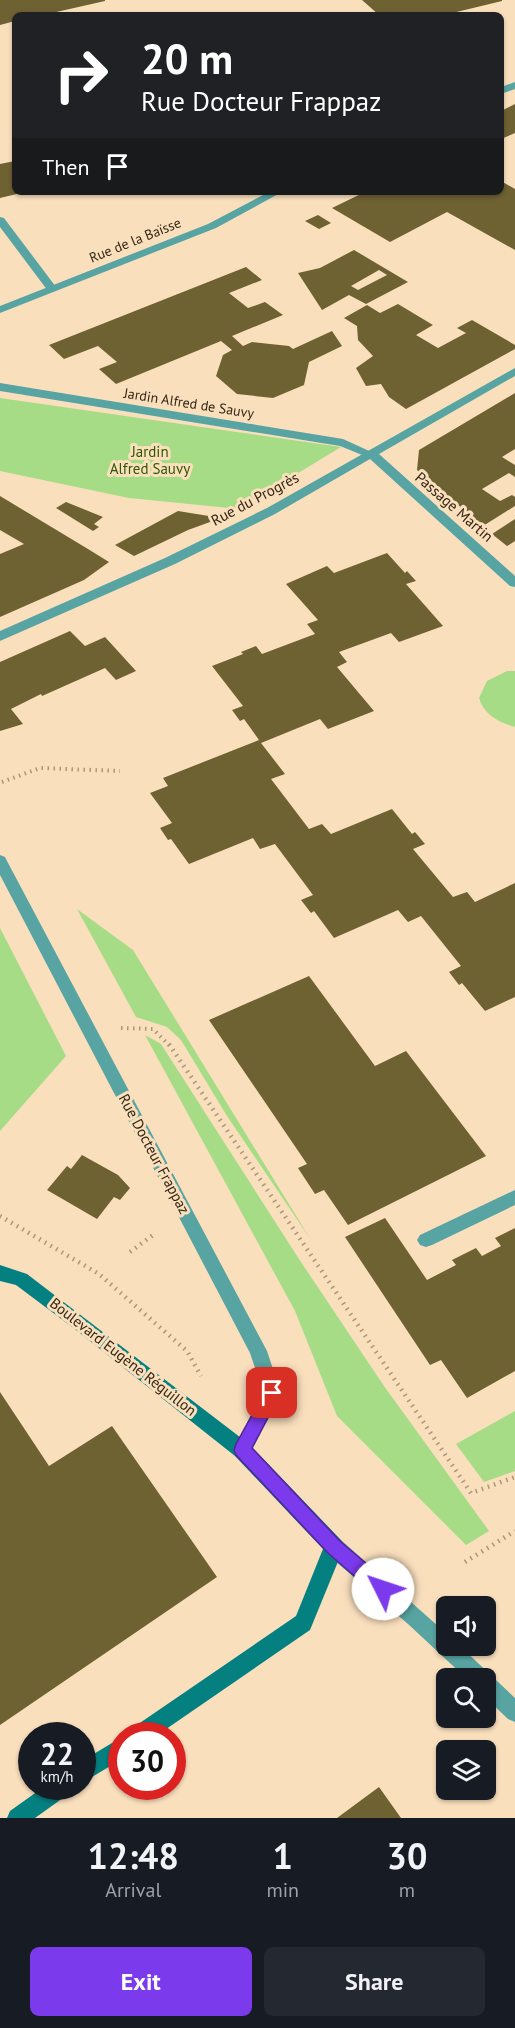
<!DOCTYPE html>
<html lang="en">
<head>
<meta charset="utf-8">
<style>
	:root { --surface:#171b24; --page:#242831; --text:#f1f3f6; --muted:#9ea1a6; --accent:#7c3aed }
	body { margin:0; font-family:"PT Sans",sans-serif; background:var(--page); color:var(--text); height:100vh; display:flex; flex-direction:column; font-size:22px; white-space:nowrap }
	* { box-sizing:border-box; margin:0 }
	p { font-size:20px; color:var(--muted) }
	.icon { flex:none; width:33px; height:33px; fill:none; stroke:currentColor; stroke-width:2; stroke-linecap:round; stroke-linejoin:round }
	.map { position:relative; height:1818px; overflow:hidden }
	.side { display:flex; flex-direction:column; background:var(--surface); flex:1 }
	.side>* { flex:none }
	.top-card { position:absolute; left:12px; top:12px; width:492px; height:183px; border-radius:9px; box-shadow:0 2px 4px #0004; background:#202124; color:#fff; overflow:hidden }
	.controls { position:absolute; left:436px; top:1596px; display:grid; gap:12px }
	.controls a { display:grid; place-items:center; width:60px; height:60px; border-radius:9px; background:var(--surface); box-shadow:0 2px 4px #0004; font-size:30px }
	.speed { position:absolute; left:18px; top:1722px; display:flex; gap:12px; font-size:30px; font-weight:700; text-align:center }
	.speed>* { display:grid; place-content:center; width:78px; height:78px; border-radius:50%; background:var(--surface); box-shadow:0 2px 4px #0004; line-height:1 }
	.speed small { font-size:15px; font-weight:400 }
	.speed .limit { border:9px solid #d22; background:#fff; color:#111 }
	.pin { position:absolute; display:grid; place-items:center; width:51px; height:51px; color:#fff; margin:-26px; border-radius:12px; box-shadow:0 3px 9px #0006 }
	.me { position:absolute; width:66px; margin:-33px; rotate:311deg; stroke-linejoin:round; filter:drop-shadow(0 0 4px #0008) }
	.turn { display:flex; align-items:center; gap:21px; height:126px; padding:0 30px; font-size:27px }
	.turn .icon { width:78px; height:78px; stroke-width:2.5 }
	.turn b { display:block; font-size:42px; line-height:51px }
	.then { display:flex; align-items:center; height:57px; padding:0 30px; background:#0003; gap:12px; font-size:22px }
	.eta { display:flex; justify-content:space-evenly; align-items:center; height:102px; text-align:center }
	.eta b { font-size:36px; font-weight:600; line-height:42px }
	.button { display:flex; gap:12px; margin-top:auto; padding:12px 30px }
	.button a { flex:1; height:69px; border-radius:9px; background:var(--accent); color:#fff; font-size:24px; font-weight:600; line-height:69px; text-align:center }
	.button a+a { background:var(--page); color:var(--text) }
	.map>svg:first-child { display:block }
	.green { fill:#a6dc85 }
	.building { fill:#6e6132; fill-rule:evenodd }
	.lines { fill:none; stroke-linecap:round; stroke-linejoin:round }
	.path-far1 { stroke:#ab967a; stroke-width:4; stroke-dasharray:1.5 4.5; stroke-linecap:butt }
	.path { stroke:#ab967a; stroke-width:4.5; stroke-dasharray:1.5 5; stroke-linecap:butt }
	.service { fill:#58a4a3; fill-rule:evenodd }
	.pedestrian { fill:#58a4a3; fill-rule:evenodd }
	.minor { fill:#58a4a3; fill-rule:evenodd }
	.secondary { fill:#058080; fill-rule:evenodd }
	.route { fill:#7c3aed; stroke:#51269a; stroke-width:1.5 }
	.labels { text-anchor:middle; stroke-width:6; stroke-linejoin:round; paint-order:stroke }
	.far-street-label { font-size:14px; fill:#322514; stroke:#fadfbd }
	.park-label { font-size:15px; fill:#2d5800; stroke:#fadfbd }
	.street-label { font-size:15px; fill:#322514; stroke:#fadfbd }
</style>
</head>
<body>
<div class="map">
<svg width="515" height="1818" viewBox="0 0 515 1818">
	<rect width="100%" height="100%" fill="#fadfbd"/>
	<path class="green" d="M0,398L341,447L239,509L129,498L0,471Z
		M507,671H515V727C498,722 484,715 479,698L487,681Z
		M77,909L133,950L311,1240L227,1116L181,1040L167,1027L136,1017Z
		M0,928L66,1056L0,1131Z
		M145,1035L161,1044L299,1259L384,1386L489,1531L466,1545L337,1416L295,1311Z
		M515,1411V1471L484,1482L456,1444Z"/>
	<path class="building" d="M0,0H105V1L43,15H15V21L0,25Z
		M362,0H502V1L444,15H379Z
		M515,104V133L501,139V111Z
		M15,161V192L21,193L0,198V164Z
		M501,181L515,189V250L447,212L390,242L332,208L365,192H501Z
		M318,215L331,223L319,229L305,221Z
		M354,250L408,282L366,304L349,295L322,310L298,273L320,268ZM379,270L387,275L358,290L351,286Z
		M246,267L262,280L229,293L248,308L265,302L283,315L232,336L243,346L252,342L289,346L293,349L332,331L342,346L309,362L304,385L273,398L237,394L216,376L223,355L232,350L221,341L116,384L99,369L117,362L98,346L64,359L49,345Z
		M398,304L433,325L416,335L438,348L466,333L457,328L472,320L515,345V349L406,409L389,397L381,384L366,386L356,368L373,356L358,340L357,326L344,318L367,305L380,313Z
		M515,393V449L502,457L515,465V477L509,473L482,489L500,501L512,495L515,497V506L483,526L417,470L419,450Z
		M0,496L88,549L109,562L84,580L0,617V554L24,544L0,530Z
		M66,502L103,517L94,524L99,527L93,531L56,508Z
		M178,511L221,518L188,530L134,556L115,545Z
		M515,519V541L507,546L492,534Z
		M387,553L405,573L407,571L416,581L406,584L443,626L399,642L391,633L339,652L347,662L337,667L374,711L328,729L320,719L261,743L285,774L271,779L309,829L322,824L331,834L392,809L412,834L415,832L425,844L413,849L453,897L467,892L475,902L515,883V997L485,1011L462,983L459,985L449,972L461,966L421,916L408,922L398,910L334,938L314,911L311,913L301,900L313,895L275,844L260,849L253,838L189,864L171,839L168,840L160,828L172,823L150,793L168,786L163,778L259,740L244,719L240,721L232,710L243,706L212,666L243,654L241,652L256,646L262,654L315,634L307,624L318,620L286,584L327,566L334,573Z
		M70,631L85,646L105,637L136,671L116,680L105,668L42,696L41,694L11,709L23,724L0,731V662Z
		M309,976L375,1066L406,1051L486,1156L348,1225L324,1190L315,1194L298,1168L307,1164L209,1020Z
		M82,1155L118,1175L130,1188L120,1200L114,1197L97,1219L47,1190L67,1166L71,1169Z
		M385,1218L427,1280L456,1265L452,1260L476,1248L482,1256L501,1246L495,1238L515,1228V1371L467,1398L441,1360L430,1365L345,1237Z
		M0,1392L49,1466L112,1426L217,1577L0,1725Z
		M379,1787L401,1818H337Z"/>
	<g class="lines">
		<path class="path-far1" d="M2,782L40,768L120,771
			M121,1028L153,1029L170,1046"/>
		<path class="path" d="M169,1044L471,1493L515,1477
			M0,1216L99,1274L187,1351L201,1376
			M130,1252L153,1235
			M465,1562L515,1531"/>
		<path class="service" d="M0,217L4,218L56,287V291H48L0,227Z"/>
		<path class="pedestrian" d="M0,383L343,439L378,455L372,459L340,446L0,391Z"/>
		<path class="minor" d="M515,82V89L501,94V87Z
			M269,192H282L216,228L0,313V306L208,224Z
			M515,368V376L379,454L515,576V587L510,586L370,459L275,514L175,564L0,641V631L165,558L267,508Z
			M0,855L5,857L7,861L267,1351L281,1393L249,1456L242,1459L235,1456L233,1450L263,1392L250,1353L0,875Z
			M515,1190V1205L432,1245L426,1247L420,1245L417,1240L420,1235Z
			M334,1538L341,1540L447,1634V1646H460L515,1698V1722L508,1719L486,1698V1678H466L408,1624L327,1554L324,1547L327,1540Z"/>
		<path class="secondary" d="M0,1265L27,1274L249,1444L341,1540L344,1547L310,1630L156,1736H128L131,1729L296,1616L323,1549L235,1456L76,1330L16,1285L0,1281Z
			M122,1737V1759L82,1783V1761Z
			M45,1786H73L70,1793L35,1818H7L10,1811Z"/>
	</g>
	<path class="route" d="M272,1385L278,1388L281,1393L252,1448L340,1541L389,1583L391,1589L389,1595L383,1598L376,1595L328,1553L236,1455L234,1450L236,1444L267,1388Z"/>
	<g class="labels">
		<g class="far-street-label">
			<text transform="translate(135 240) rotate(-22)" y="5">Rue de la Baïsse</text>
			<text transform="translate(189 403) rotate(9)" y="5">Jardin Alfred de Sauvy</text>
		</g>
		<g class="park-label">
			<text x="150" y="457">Jardin<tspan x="150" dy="17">Alfred Sauvy</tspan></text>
		</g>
		<g class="street-label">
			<text transform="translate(255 499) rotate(-28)" y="5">Rue du Progrès</text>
			<text transform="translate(454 507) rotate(41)" y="5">Passage Martin</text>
			<text transform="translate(154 1154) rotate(62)" y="5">Rue Docteur Frappaz</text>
			<text transform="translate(123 1357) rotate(38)" y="5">Boulevard Eugène Réguillon</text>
		</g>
	</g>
</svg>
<div class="controls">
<a><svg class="icon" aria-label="sound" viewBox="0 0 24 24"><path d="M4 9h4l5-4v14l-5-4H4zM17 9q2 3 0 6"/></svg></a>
<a><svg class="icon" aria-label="search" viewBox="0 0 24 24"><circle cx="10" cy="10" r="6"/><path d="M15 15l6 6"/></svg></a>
<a><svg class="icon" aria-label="layers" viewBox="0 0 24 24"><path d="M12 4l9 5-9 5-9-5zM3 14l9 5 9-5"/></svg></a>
</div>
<div class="speed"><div>22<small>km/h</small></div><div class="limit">30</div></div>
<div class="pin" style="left:272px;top:1393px;background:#d93025"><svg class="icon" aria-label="arrive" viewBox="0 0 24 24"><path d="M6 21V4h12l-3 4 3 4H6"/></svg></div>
<svg class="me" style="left:383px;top:1589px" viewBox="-20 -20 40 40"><circle r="19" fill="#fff"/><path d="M0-13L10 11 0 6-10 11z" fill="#7c3aed"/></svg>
<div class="top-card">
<div class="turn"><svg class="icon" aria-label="right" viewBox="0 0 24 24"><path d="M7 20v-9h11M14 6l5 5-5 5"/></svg><div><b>20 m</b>Rue Docteur Frappaz</div></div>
<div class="then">Then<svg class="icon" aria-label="arrive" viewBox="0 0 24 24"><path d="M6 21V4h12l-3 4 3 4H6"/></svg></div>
</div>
</div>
<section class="side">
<div class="eta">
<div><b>12:48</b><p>Arrival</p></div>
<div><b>1</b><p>min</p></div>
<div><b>30</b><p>m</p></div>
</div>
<div class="button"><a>Exit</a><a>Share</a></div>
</section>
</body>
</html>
